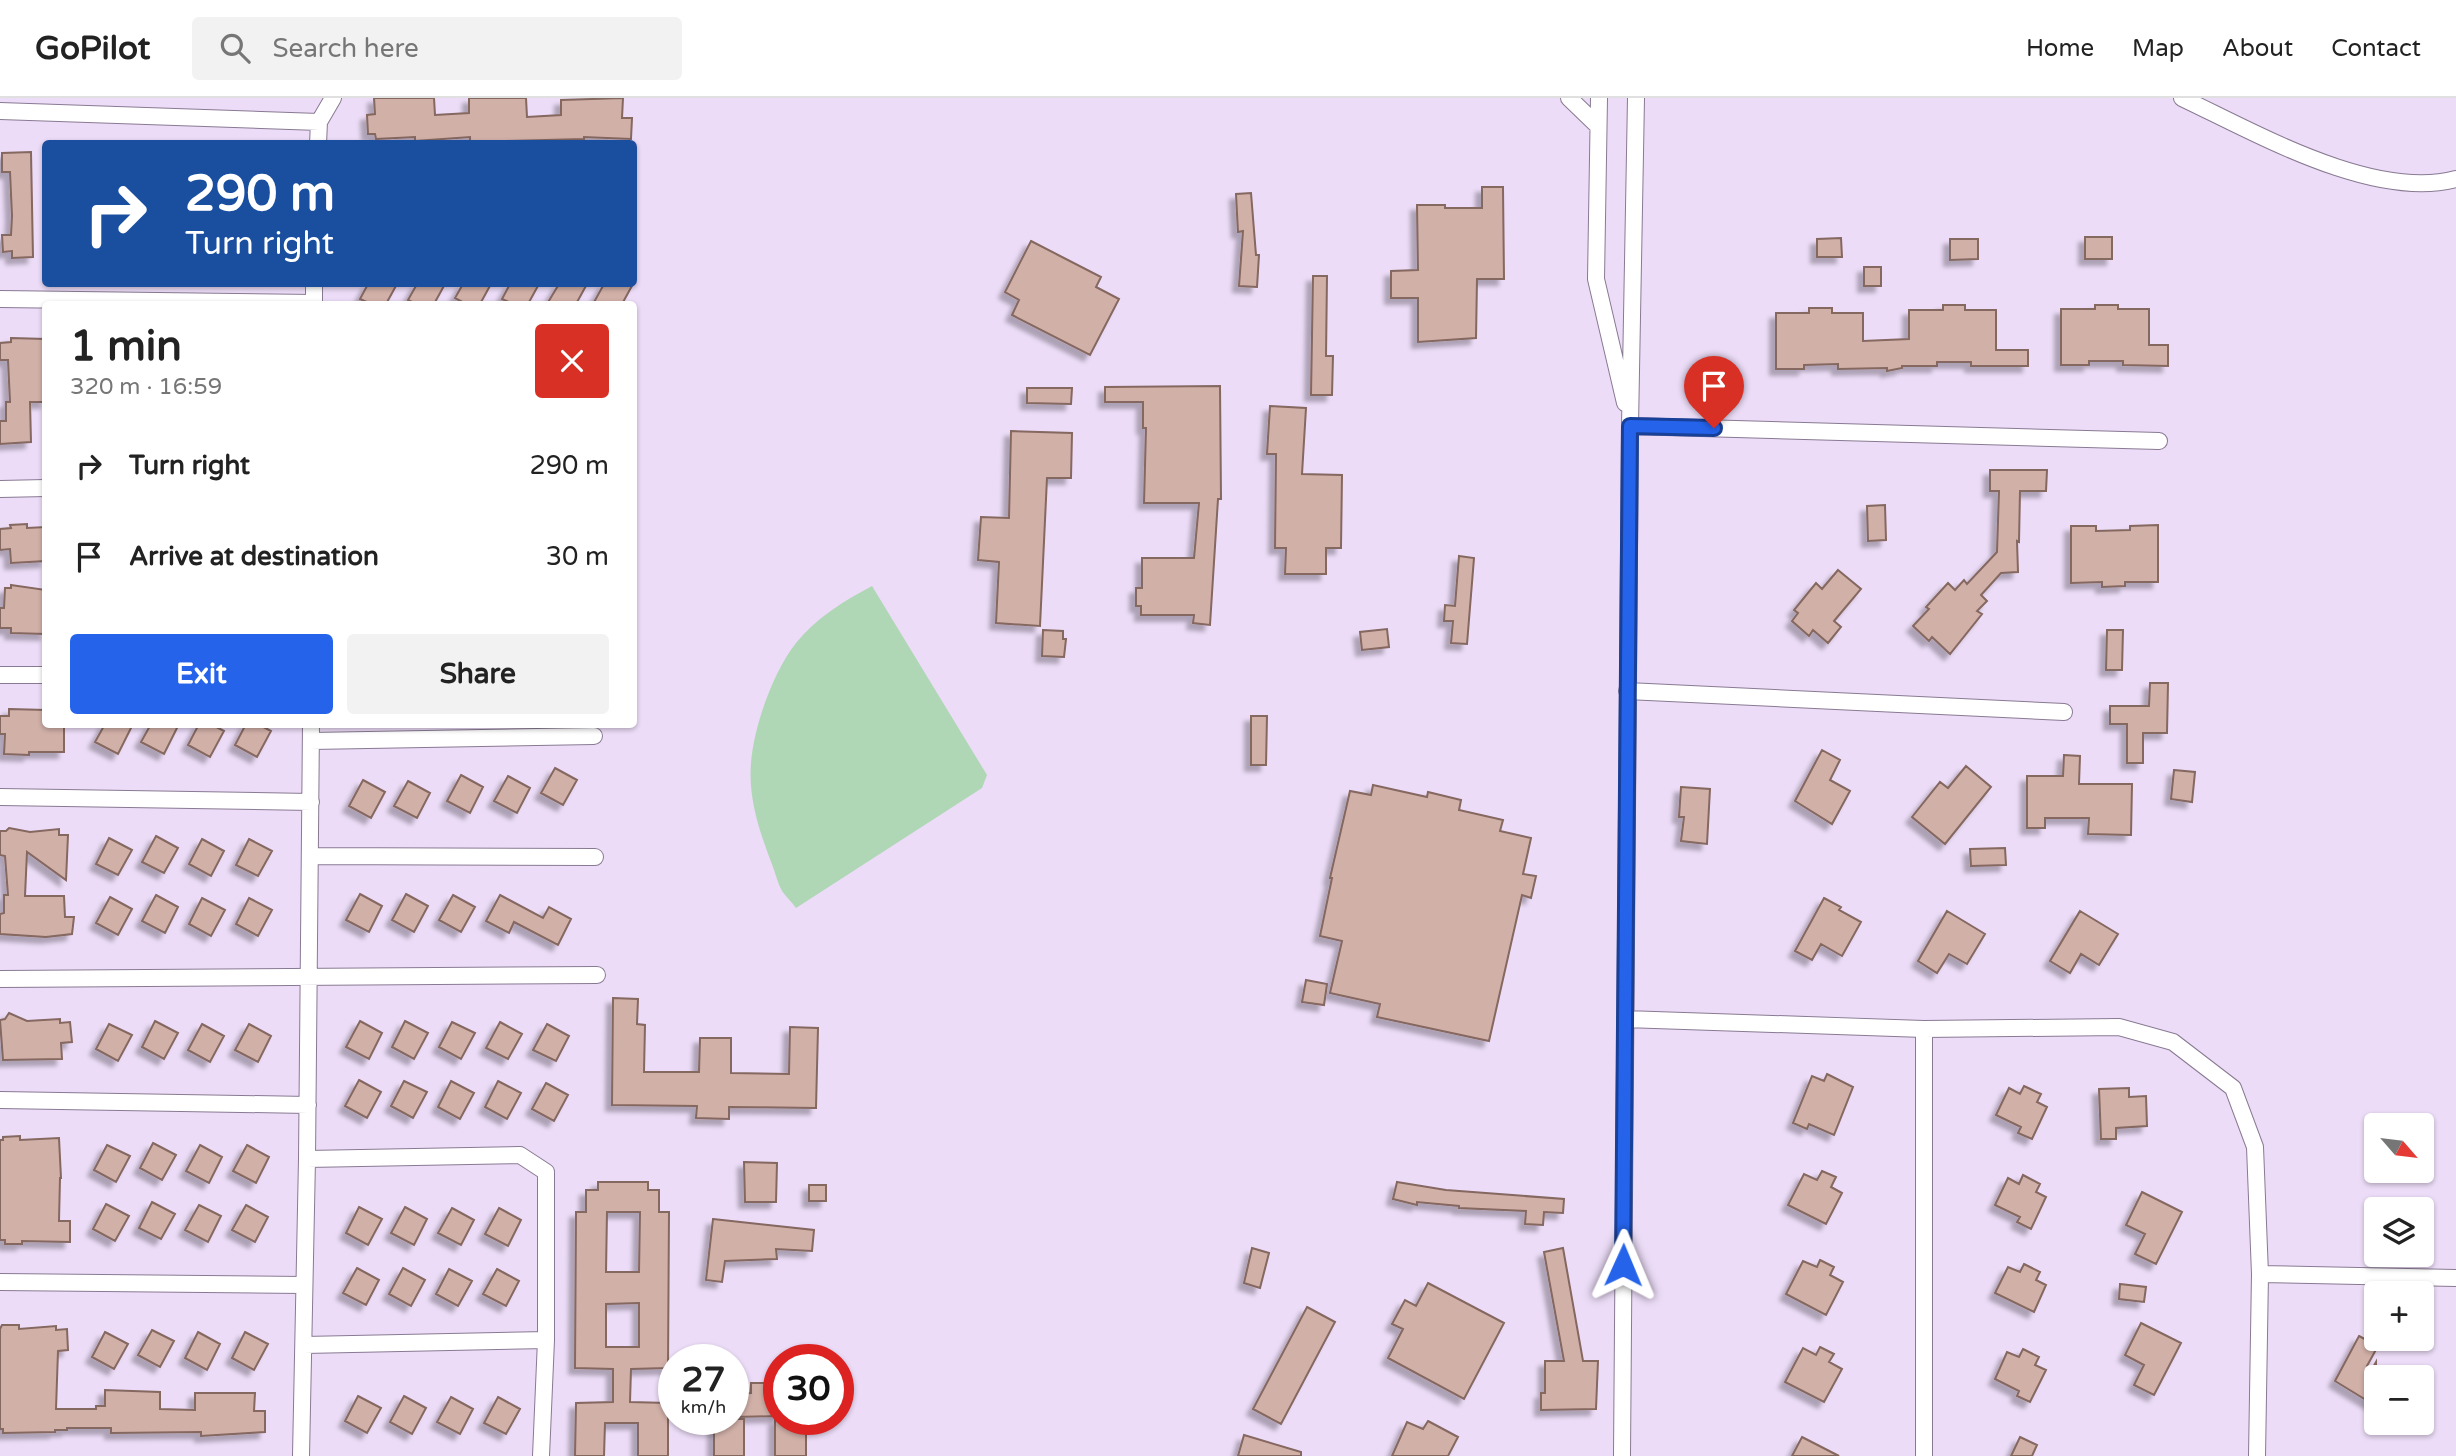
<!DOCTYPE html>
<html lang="en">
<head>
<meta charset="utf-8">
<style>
	:root { --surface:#fff; --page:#f2f2f2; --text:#222; --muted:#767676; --line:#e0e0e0; --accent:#2563eb }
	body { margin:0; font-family:"Varela Round",sans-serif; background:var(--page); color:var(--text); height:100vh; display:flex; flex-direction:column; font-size:26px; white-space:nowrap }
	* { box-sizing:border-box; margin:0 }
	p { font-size:23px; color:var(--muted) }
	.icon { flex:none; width:38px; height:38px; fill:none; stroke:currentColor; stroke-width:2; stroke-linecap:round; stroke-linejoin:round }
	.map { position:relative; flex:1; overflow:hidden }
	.side { position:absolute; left:42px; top:203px; width:595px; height:427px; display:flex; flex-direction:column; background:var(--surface); border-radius:7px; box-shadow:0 2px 5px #0004 }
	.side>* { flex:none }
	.banner { position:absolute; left:42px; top:42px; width:595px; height:147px; border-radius:7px; box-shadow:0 2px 5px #0004; background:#1a4fa0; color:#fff; overflow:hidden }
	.needle { width:46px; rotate:118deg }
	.tools { position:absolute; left:2364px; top:1015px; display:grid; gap:14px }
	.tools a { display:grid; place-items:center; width:70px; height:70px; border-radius:7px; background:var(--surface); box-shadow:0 2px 5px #0004; font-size:35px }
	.speed { position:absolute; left:658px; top:1246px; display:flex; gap:14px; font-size:35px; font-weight:700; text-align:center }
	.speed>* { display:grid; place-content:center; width:91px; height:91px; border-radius:50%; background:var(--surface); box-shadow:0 2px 5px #0004; line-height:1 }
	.speed small { font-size:18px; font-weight:400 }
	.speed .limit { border:10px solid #d22; background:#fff; color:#111 }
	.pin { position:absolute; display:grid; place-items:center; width:60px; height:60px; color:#fff; margin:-72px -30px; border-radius:50% 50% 50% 0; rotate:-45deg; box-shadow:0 0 7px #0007 }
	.pin .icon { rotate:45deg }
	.me { position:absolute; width:77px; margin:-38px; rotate:1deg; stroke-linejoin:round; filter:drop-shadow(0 0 5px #0008) }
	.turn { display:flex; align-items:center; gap:24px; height:147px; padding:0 28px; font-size:32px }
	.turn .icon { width:91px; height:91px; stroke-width:2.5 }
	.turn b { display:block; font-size:49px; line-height:60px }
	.round { display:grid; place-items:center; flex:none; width:74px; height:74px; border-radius:7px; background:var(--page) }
	.overview { display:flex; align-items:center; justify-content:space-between; height:119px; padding:0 28px }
	h1 { font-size:42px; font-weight:700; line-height:52px }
	.primary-button { display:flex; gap:14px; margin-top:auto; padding:14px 28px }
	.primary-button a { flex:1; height:80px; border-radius:7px; background:var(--accent); color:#fff; font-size:28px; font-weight:700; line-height:80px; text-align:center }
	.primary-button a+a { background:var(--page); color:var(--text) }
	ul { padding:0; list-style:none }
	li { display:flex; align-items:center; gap:21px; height:91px; padding:0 28px }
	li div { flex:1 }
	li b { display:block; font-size:26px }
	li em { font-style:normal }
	header { display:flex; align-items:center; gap:42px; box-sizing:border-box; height:98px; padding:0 35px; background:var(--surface); border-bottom:2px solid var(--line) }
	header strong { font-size:33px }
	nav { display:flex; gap:38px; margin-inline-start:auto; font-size:24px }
	.search { width:490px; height:63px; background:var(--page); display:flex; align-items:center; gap:18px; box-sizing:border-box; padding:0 24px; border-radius:7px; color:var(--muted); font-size:26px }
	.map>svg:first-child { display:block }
	.green { fill:#afd7b5 }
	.building { fill:#d1b0a8; stroke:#856760; stroke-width:2; fill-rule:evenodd; filter:url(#shadow) }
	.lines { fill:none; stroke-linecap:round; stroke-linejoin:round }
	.street-casing { stroke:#897a93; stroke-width:18 }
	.street { stroke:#fff; stroke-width:16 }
	.route-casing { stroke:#184099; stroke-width:18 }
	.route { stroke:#2563eb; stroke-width:12 }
</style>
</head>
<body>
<header>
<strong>GoPilot</strong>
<div class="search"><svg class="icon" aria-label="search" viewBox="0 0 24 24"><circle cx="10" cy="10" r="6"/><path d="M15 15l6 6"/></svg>Search here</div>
<nav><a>Home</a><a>Map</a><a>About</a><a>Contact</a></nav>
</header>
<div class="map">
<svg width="2456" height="1358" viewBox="0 0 2456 1358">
	<defs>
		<filter id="shadow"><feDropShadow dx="-6" dy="6" stdDeviation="2" flood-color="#0004"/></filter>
	</defs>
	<rect width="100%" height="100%" fill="#ecdcf7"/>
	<path class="green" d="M872,488L987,677L982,690L796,810C792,804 786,799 782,793C778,786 776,777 773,769C760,735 748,701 751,665C754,628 773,574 796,545C817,519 844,503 872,488Z"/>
	<path class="building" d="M374,0H434L435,17L469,15V0H526L527,19L561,17V2L623,0L622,20H632L631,41L584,39V41L470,44V39L415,43V39L376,41L375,36H368L367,17L375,16Z
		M31,54L33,159L12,160V153L3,154L2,137H11L12,118L10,74H2V55Z
		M1482,89H1503L1504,181H1477L1476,240L1418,244V200H1391V173L1418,172L1417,107H1445V110H1482Z
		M1251,95L1256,157H1259L1257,189L1239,188L1243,133L1238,134L1236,96Z
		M2085,139H2112V161H2085Z
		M1841,140L1842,159H1817V141Z
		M1950,141H1978V161L1950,162Z
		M1031,143L1101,179L1096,189L1119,201L1090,257L1012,217L1019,202L1005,194Z
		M1864,169H1881V188H1864Z
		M1313,178H1327L1326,258H1333L1332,297H1311Z
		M368,186H397L386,206H371L360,201Z
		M417,186H445L434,206H416L408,202Z
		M463,186H491L480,206H466L455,200Z
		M510,186H539L528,206H513L502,201Z
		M559,186H587L576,206H547Z
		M604,186H633L622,206H593Z
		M1943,207H1965V212H1996V252H2028V268H1971V264H1937V268H1902V270L1887,273V270L1838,271V266L1804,267V271H1776V215H1809V210H1832V215H1863V243L1909,241V212H1943Z
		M2095,207H2118V211H2149V247H2168V268L2123,267V263H2089V267H2061V211H2095Z
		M11,240L46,241V304H30L31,344L0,346V323H6V304H10L8,262H0V245L11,244Z
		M1220,288L1221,401H1218L1210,527L1193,525L1194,517H1141V508H1136V490H1142V460H1194L1199,405H1144L1146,330H1143V304H1105V289Z
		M1027,290H1072L1071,306L1027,305Z
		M1270,308L1306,310L1302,376L1342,377L1341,450H1326V476H1285L1286,450H1275L1276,356H1267Z
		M1011,333L1072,335L1071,380H1047L1040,528L996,525L999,464L978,462L981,419L1009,420Z
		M1990,372H2047L2046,393H2020L2019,444L2017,443L2018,474L2001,475L1981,497L1987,503L1977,513L1982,516L1950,556L1932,539L1929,543L1913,528L1929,511L1926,509L1948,485L1955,492L1964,482L1967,486L1997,454L1999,393H1990Z
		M1885,407L1886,442L1868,443L1867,408Z
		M27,426V430L46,429V463L11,465L10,451L0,452V431L11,430L10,427Z
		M2158,427V484H2125V488L2102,489V484L2071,485V428H2096V433L2130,432V428Z
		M1459,458L1474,460L1467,546L1451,545L1453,523H1444L1445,507L1455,508Z
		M1838,472L1861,491L1834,523L1841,529L1828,545L1813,532L1809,538L1792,523L1798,515L1794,512L1816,485L1822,491Z
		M11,487L46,492V536L11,535V530H0V510H4L5,490H11Z
		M1387,531L1389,549L1362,552L1360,534Z
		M1043,532L1063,533V541H1066L1064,559L1042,558Z
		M2107,532H2123L2122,572H2106Z
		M2150,585H2168L2167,635H2143V665H2127V626H2110V608H2149Z
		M9,611L46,612V626H64V654H29V657L4,656L5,636H0V618H9Z
		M1251,618H1267L1266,667H1251Z
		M105,626H133L118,656L95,644Z
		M151,626H179L164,656L141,644Z
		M199,626H211L224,633L210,659L188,647Z
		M246,626H258L271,633L257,659L235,647Z
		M1822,652L1840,662L1830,682L1850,693L1832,726L1795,703Z
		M2064,657L2080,658L2079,686H2132L2131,737L2088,736L2089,720H2045V730H2027V678H2063Z
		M1966,668L1991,689L1945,746L1912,719L1940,684L1948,690Z
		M555,670L577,682L563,707L541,695Z
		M2174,672L2195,674L2192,704L2171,701Z
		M461,677L483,689L470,715L447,703Z
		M508,678L530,690L517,715L494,703Z
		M363,682L385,694L371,720L349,708Z
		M408,683L430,695L417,720L394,708Z
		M1373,687L1427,699L1428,694L1461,702L1459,712L1503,722L1500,733L1531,740L1523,776L1536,778L1531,800L1522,797L1489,943L1377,919L1380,906L1330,895L1342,843L1320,838L1332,780H1330L1350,693L1371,697Z
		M1681,689L1710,691L1707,746L1681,743L1684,719H1679Z
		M9,730L30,734L59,731V737H68L66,782L27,754L25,798H64L65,819H74L72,836L46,839L0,836V816L4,815V797H8L5,758L0,757V733H6Z
		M156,738L178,750L164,775L142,764Z
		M109,740L132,752L118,777L96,766Z
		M202,741L224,753L211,778L189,766Z
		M249,741L272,753L258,778L236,767Z
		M2005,750L2006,767L1971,768L1970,751Z
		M360,796L382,808L369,834L346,822Z
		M406,796L428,808L414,834L392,822Z
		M156,797L178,809L165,835L142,823Z
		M453,797L475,809L461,834L439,822Z
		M500,797L543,820L549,809L571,821L558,847L514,824L509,835L486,823Z
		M110,799L132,811L118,837L96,825Z
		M202,800L225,812L211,838L189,826Z
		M249,800L272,812L258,838L236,826Z
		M1824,800L1841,809L1839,812L1861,824L1842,858L1821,846L1812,862L1795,853Z
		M1947,813L1985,836L1967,866L1949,856L1937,875L1918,863Z
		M2080,813L2118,836L2099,867L2081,856L2070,875L2050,863Z
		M1306,882L1327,886L1324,907L1302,904Z
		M613,900L638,901L637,926L645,927L644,974H699L700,940H731V975L789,976L790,929L818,930L816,1010L729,1009V1021L696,1020L697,1008L612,1007Z
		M9,915L27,923L60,921V925L70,924L72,944L61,945L62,961L3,962L0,922L5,921Z
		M155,923L178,935L164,961L142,949Z
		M360,923L382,935L369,961L346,949Z
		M405,923L428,935L414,961L392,949Z
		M452,924L475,935L461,961L439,949Z
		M500,924L522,936L508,961L486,950Z
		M109,926L132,937L118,963L96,951Z
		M202,926L224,938L210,964L188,952Z
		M249,926L271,938L258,964L235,952Z
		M547,926L569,938L556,963L533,952Z
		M1827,976L1853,989L1834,1037L1809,1026L1807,1031L1793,1025L1812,978L1824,983Z
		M359,982L381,994L367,1020L345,1008Z
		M404,983L427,994L413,1020L391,1008Z
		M451,983L474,995L460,1021L438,1009Z
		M498,983L521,995L507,1021L485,1009Z
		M546,985L568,997L554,1023L532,1011Z
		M2024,988L2041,996L2037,1004L2047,1009L2032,1041L2018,1035L2021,1029L1996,1017L2009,990L2020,996Z
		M2129,990V999L2146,998L2147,1028L2116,1030V1041H2101L2099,991Z
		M20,1038V1042L59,1040L61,1080H60L59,1123H70V1144L22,1143V1146H5V1142H0V1042H3V1039Z
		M153,1045L176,1057L162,1082L140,1070Z
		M107,1047L130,1058L116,1084L94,1072Z
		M200,1047L222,1059L209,1085L186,1073Z
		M247,1047L269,1059L256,1085L233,1073Z
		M744,1064L777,1065L776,1104H745Z
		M1822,1073L1836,1079L1831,1089L1842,1095L1826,1126L1788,1107L1804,1076L1817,1082Z
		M2023,1077L2040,1086L2036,1094L2046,1099L2031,1131L2017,1124L2020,1119L1995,1107L2008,1080L2019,1086Z
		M598,1084H648V1092H659V1114H669L668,1270L631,1271L630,1304L668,1305V1358H638V1325H605L604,1358H575L576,1305L613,1304V1271L575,1270L576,1114H586V1092H598ZM607,1114H640L639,1174H606ZM639,1205V1249H606V1206Z
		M1397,1084L1446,1092L1564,1101L1563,1115L1544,1114L1543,1127L1525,1126L1526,1113L1459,1110V1108L1417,1104V1107L1393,1101Z
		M809,1087H826V1103H809Z
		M2142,1094L2182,1114L2156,1166L2135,1156L2145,1136L2126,1127Z
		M152,1104L175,1116L161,1141L139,1130Z
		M106,1106L129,1118L115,1143L93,1131Z
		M199,1107L221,1118L208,1144L185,1132Z
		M246,1107L268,1119L255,1144L232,1132Z
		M359,1109L382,1121L368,1147L346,1135Z
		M405,1109L427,1121L414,1147L391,1135Z
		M452,1110L474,1122L461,1147L438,1135Z
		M499,1110L521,1122L508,1148L485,1136Z
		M713,1121L814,1132L812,1153L776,1151L777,1161L725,1163L722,1184L706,1182Z
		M1252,1150L1269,1155L1260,1190L1244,1185Z
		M1563,1150L1583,1263H1598L1596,1311L1541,1312V1295H1545V1263H1564L1544,1154Z
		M1820,1162L1834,1169L1830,1177L1843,1184L1826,1217L1786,1196L1803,1163L1817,1169Z
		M2024,1166L2040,1174L2036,1182L2046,1187L2034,1214L1995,1195L2008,1169L2020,1174Z
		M357,1170L379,1182L366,1207L343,1195Z
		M403,1170L425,1182L411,1208L389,1196Z
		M449,1171L472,1183L458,1208L436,1196Z
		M497,1171L519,1183L506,1208L483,1196Z
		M1428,1185L1504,1225L1464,1301L1388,1260L1403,1231L1392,1226L1405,1202L1416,1208Z
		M2120,1186L2146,1189L2144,1204L2119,1201Z
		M1307,1209L1335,1224L1281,1326L1253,1311Z
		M2141,1225L2181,1245L2154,1297L2134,1287L2144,1267L2125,1257Z
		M2,1227H19V1231L56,1228V1232L67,1231L68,1252L58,1253L56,1311H96V1308H105V1292L160,1294V1311L195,1312V1295H255L254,1313H265V1334L201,1338V1334L111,1335V1330H67V1332H55V1334L3,1335V1331H0V1231Z
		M152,1232L174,1243L160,1269L138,1257Z
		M105,1234L128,1246L114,1271L92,1259Z
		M198,1234L220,1246L207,1272L185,1260Z
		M245,1234L268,1246L254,1272L232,1260Z
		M2359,1238L2378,1248L2367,1268L2372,1271L2376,1264V1308L2335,1283Z
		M1820,1249L1834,1256L1829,1264L1842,1271L1824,1304L1785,1284L1803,1250L1816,1257Z
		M2023,1251L2039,1259L2035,1267L2046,1272L2030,1304L2017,1298L2019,1293L1995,1281L2007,1254L2019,1259Z
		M751,1285H768L769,1296H779V1318L733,1319V1296L751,1295Z
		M358,1298L381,1310L367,1335L345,1323Z
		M404,1298L426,1310L412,1336L390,1324Z
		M451,1299L473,1311L460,1336L437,1324Z
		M498,1299L520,1311L506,1336L484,1325Z
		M714,1321H744V1358H714Z
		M775,1321H806V1358H775Z
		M1428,1323L1458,1339L1448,1358H1392L1407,1324L1423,1331Z
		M1244,1337L1301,1354V1358H1238Z
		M1802,1339L1839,1358H1792Z
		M2020,1339L2037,1347L2032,1358H2011Z"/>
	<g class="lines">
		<g class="street-casing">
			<path id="street" d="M1569,0L1598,28
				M1599,0L1596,181L1625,305
				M2182,0C2256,35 2374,103 2456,81
				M0,13L319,24
				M318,46L319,24L333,0
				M0,201L314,205
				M314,206V186
				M1630,328L2159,343
				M0,391L46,390
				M0,577H46
				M1627,593L2064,614
				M311,643L594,638
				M0,699L311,704
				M310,758L595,759
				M0,881L597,877
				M1625,921L1924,931L2119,929L2173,944L2233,990L2255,1049L2260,1176
				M0,1002L308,1007
				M307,1061L520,1057L546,1074V1242L541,1358
				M0,1184L303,1187
				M304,1247L546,1242
				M301,1358L307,1061L311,626
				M1622,1358L1630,328L1636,0
				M1924,1358V931
				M2257,1358L2260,1176L2456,1180"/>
		</g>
		<use href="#street" class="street"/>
	</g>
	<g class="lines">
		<g class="route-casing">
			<path id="route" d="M1623,1167L1630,328L1714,330"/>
		</g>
		<use href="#route" class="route"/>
	</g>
</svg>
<div class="tools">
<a><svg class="needle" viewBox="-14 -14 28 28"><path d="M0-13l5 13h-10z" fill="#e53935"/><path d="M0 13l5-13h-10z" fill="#767676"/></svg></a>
<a><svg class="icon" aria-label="layers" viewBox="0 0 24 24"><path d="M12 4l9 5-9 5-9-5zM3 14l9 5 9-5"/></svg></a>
<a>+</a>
<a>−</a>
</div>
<div class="speed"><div>27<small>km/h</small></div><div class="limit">30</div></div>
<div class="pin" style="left:1714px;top:330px;background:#d93025"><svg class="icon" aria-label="arrive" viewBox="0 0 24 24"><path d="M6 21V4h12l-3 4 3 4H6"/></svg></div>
<svg class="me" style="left:1623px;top:1167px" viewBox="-20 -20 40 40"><path d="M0-17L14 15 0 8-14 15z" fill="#2563eb" stroke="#fff" stroke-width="4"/></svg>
<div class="banner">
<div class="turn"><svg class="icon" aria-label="right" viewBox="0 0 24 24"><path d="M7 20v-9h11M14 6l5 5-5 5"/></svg><div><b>290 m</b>Turn right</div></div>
</div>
<section class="side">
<div class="overview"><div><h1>1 min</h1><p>320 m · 16:59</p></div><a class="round" style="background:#d93025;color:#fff"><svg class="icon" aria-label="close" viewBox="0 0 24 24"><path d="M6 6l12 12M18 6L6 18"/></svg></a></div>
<ul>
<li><svg class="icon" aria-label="right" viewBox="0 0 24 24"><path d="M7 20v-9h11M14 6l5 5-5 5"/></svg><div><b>Turn right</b></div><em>290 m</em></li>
<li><svg class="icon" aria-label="arrive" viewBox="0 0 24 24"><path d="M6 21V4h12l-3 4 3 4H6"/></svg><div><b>Arrive at destination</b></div><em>30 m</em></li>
</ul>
<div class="primary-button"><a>Exit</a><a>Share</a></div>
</section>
</div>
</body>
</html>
